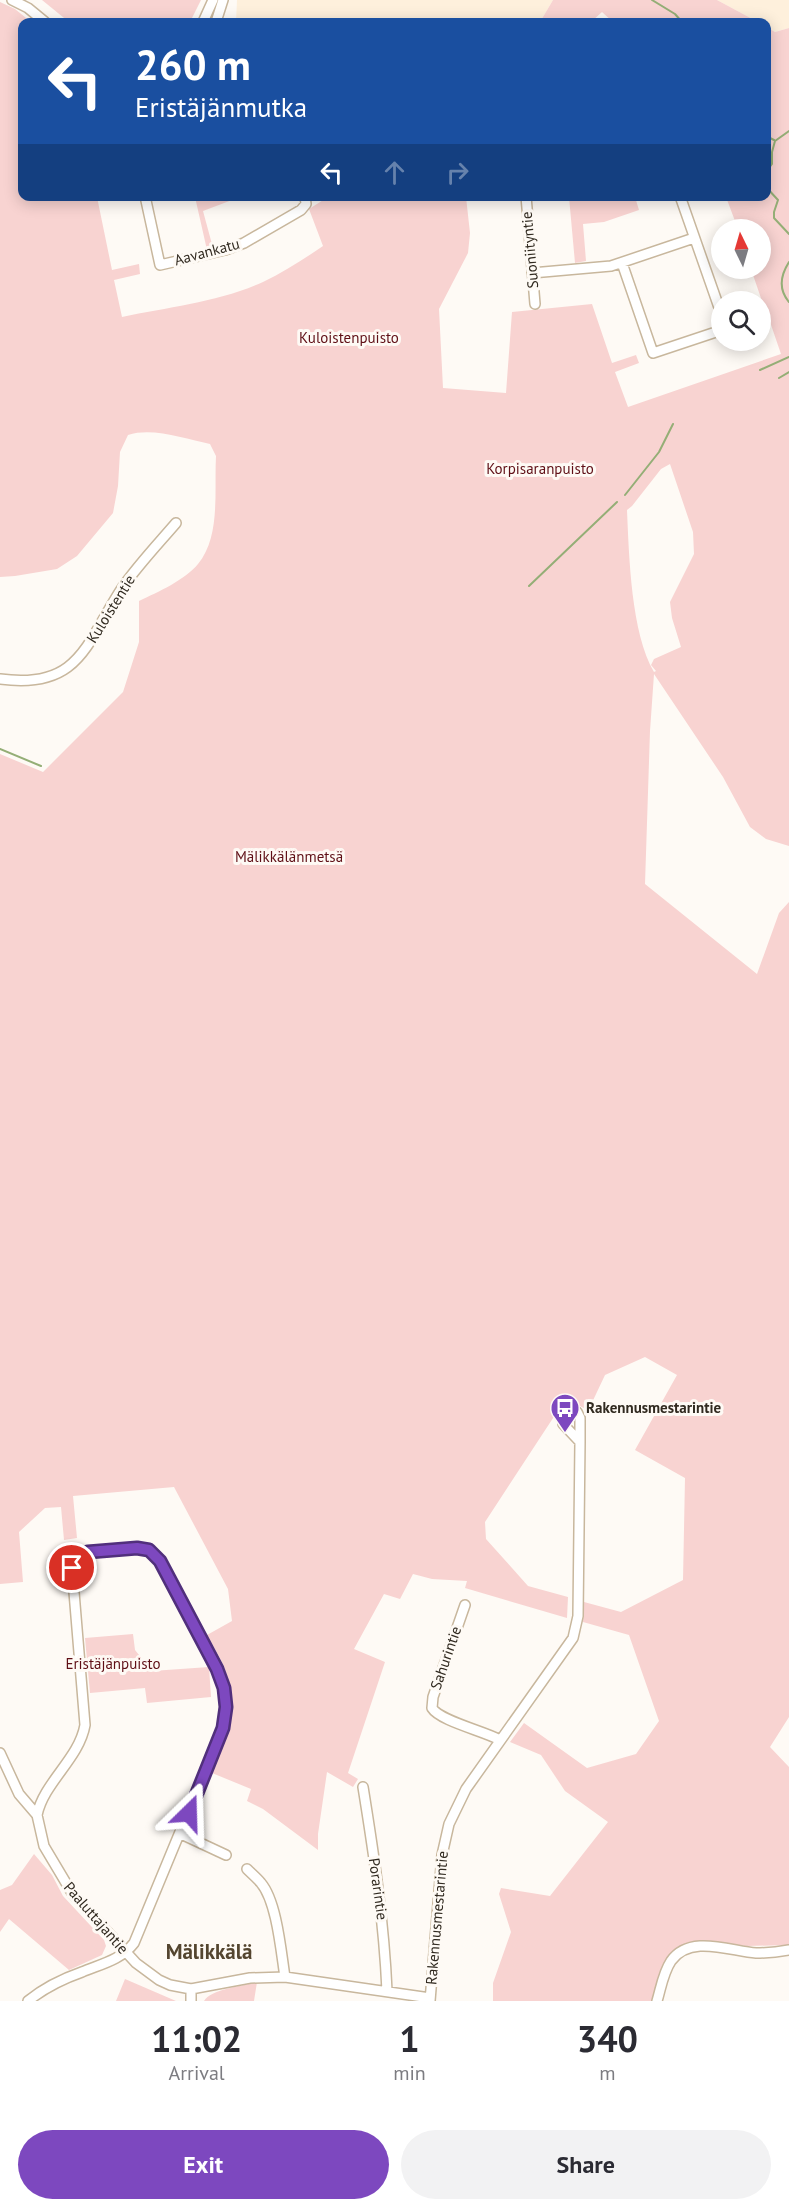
<!DOCTYPE html>
<html lang="en">
<head>
<meta charset="utf-8">
<style>
	:root { --surface:#fff; --page:#f2f2f3; --text:#2b2b33; --muted:#7c7c81; --accent:#7d48bf }
	body { margin:0; font-family:"PT Sans",sans-serif; background:var(--page); color:var(--text); height:100vh; display:flex; flex-direction:column; font-size:22px; white-space:nowrap }
	* { box-sizing:border-box; margin:0 }
	p { font-size:20px; color:var(--muted) }
	.icon { flex:none; width:33px; height:33px; fill:none; stroke:currentColor; stroke-width:2; stroke-linecap:round; stroke-linejoin:round }
	.map { position:relative; height:2001px; overflow:hidden }
	.panel { display:flex; flex-direction:column; background:var(--surface); flex:1 }
	.panel>* { flex:none }
	.hud { position:absolute; left:18px; top:18px; width:753px; height:183px; border-radius:12px; box-shadow:0 3px 15px #0003; background:#1a4fa0; color:#fff; overflow:hidden }
	.needle { width:39px; rotate:355deg }
	.tools { position:absolute; left:711px; top:219px; display:grid; gap:12px }
	.tools a { display:grid; place-items:center; width:60px; height:60px; border-radius:50%; background:var(--surface); box-shadow:0 3px 15px #0003; font-size:30px }
	.pin { position:absolute; display:grid; place-items:center; width:51px; height:51px; color:#fff; margin:-26px; border:3px solid #fff; border-radius:50%; box-shadow:0 2px 6px #0007 }
	.me { position:absolute; width:66px; margin:-33px; rotate:22deg; stroke-linejoin:round; filter:drop-shadow(0 0 4px #0008) }
	.turn { display:flex; align-items:center; gap:21px; height:126px; padding:0 18px; font-size:27px }
	.turn .icon { width:78px; height:78px; stroke-width:2.5 }
	.turn b { display:block; font-size:42px; line-height:51px }
	.lanes { display:flex; align-items:center; height:57px; padding:0 18px; background:#0003; justify-content:center; gap:30px; direction:ltr }
	.lanes .off { opacity:.35 }
	.eta { display:flex; justify-content:space-evenly; align-items:center; height:102px; text-align:center }
	.eta b { font-size:36px; font-weight:600; line-height:42px }
	.button { display:flex; gap:12px; margin-top:auto; padding:12px 18px }
	.button a { flex:1; height:69px; border-radius:36px; background:var(--accent); color:#fff; font-size:24px; font-weight:600; line-height:69px; text-align:center }
	.button a+a { background:var(--page); color:var(--text) }
	.map>svg:first-child { display:block }
	.built { fill:#fef0dc }
	.green { fill:#f8d3d1; fill-rule:evenodd }
	.lines { fill:none; stroke-linecap:round; stroke-linejoin:round }
	.stream { stroke:#94ae76; stroke-width:2 }
	.minor-casing { stroke:#c8b79d; stroke-width:12 }
	.minor { stroke:#fff; stroke-width:9 }
	.route-casing { stroke:#512f7c; stroke-width:15 }
	.route { stroke:#7d48bf; stroke-width:10 }
	.labels { text-anchor:middle; stroke-width:6; stroke-linejoin:round; paint-order:stroke }
	.street-label { font-size:15px; fill:#312a20; stroke:#fefaf5 }
	.park-label { font-size:15px; fill:#5f0f16; stroke:#fefaf5 }
	.poi-label { font-size:15px; font-weight:bold; fill:#312a20; stroke:#fefaf5; text-anchor:start }
	.district-label { font-size:21px; font-weight:bold; fill:#54452f; stroke:#fefaf5 }
</style>
</head>
<body>
<div class="map">
<svg width="789" height="2001" viewBox="0 0 789 2001">
	<rect width="100%" height="100%" fill="#fefaf5"/>
	<path class="built" d="M237,0H553L540,22H236Z
		M717,0H789V28L775,32L767,27L766,22H758Z"/>
	<path class="green" d="M42,0H201L190,22H69Z
		M553,0H717L758,22H613L602,12L591,22H540Z
		M0,2L15,9L31,22H22V196L97,197L112,270L139,264L140,274L114,280L122,317C169,307 219,302 263,282C284,272 304,259 323,246L309,209L328,197H466L470,233L468,253L439,309L443,388L506,393L512,312L592,304L612,363L636,355L639,363L615,372L628,407L781,354L769,319L761,321V312L765,310L751,269L760,268V230L738,229L726,197L766,196L767,27L775,32L789,28V846L766,839L750,827L723,777L654,674L650,731L645,884L757,974L779,913L789,902V1717L770,1747L789,1767V1945L747,1946L705,1942L676,1953L655,2001H493V1983L511,1932L499,1894L501,1888L550,1896L608,1822L565,1791L541,1755L510,1742L524,1723L587,1768L636,1754L659,1721L629,1635L583,1622L584,1602L621,1612L683,1580L685,1478L635,1450L677,1375L645,1357L605,1375L588,1411C576,1402 569,1402 557,1412L485,1522L486,1539L528,1586L568,1597L567,1618L465,1588L467,1581L432,1579L413,1574L400,1599L384,1594L354,1649L385,1662L348,1773L358,1779L353,1787L327,1772L318,1834V1850L263,1809L247,1801L251,1789L212,1773C225,1740 239,1708 226,1673C222,1659 213,1647 207,1635L232,1621L228,1589L174,1487L73,1496L77,1538L64,1540L61,1507L45,1508L19,1532L23,1582L0,1584V754L43,772L123,692L139,642V601C158,592 185,580 198,564C221,536 214,490 216,456L210,444C185,439 153,427 128,435L120,452L118,486L113,513L77,556L57,569L15,576L0,577ZM670,464L693,532L694,554L670,602L672,618L681,647L654,659L651,665L656,671L654,672C631,633 629,556 627,510L632,506L661,469Z
		M195,197H240L203,211L213,248L207,250Z
		M569,197H635L639,210L604,222L583,224L586,261L575,263Z
		M133,1634L135,1650L152,1671L209,1667L211,1697L147,1703L145,1688L90,1693L85,1638Z
		M34,1854L52,1875L63,1896L104,1940L106,1946L102,1955L69,1970L9,1919L0,1932V1890L12,1885Z
		M125,1979L176,2001H116Z
		M257,1982L254,2001H204C211,1989 243,1986 257,1982Z"/>
	<g class="lines">
		<path class="stream" d="M652,0L675,14L682,22
			M766,136L774,140
			M766,172L772,164V152L775,141L789,131
			M766,187L778,200L774,212V218L789,234
			M789,262C780,276 778,289 789,302
			M760,370L789,357
			M779,378L789,372
			M625,495L659,452L673,424
			M529,586L617,502
			M0,749L41,766"/>
		<g class="minor-casing">
			<path id="minor" d="M12,0L28,8L45,22
				M203,22L213,0
				M216,22L223,0
				M145,196L160,265L225,250L244,243L301,210L306,204L305,196
				M526,196L535,304
				M680,196L722,316
				M622,263L653,353L722,330
				M532,273L611,266L694,238
				M0,679C80,690 86,643 122,588C138,565 158,544 176,523
				M465,1605L433,1697L432,1708C440,1721 484,1731 500,1740
				M0,1753L19,1794L37,1815L44,1846L72,1893L136,1963L159,1980L170,1985L191,1989
				M363,1787C374,1855 384,1922 387,1991
				M181,1834L226,1855
				M247,1869C252,1874 257,1878 261,1883C277,1902 281,1952 285,1977
				M28,2001C44,1988 62,1979 82,1972C101,1964 121,1960 134,1943L223,1728L226,1707L224,1688L217,1669L160,1561L149,1550L137,1548L88,1553L78,1558L72,1568L85,1725C79,1759 44,1782 37,1815
				M191,2001V1989L250,1978L285,1977L430,1998
				M430,2001L442,1855L449,1824L466,1789L573,1638L578,1616L580,1442V1418L577,1412L568,1410L563,1414V1424L580,1442
				M657,2001C661,1988 663,1973 671,1961C690,1934 730,1951 756,1953C767,1953 778,1952 789,1950"/>
		</g>
		<use href="#minor" class="minor"/>
	</g>
	<g class="lines">
		<g class="route-casing">
			<path id="route" d="M72,1568L78,1558L88,1552L137,1548L149,1550L160,1561L217,1669L224,1688L226,1707L223,1728L189,1813"/>
		</g>
		<use href="#route" class="route"/>
	</g>
	<defs>
		<g id="bus-pin" transform="scale(1.5)"><path d="M0 17L-7.5 6A9.5 9.5 0 1 1 7.5 6Z" fill="#7d48bf" stroke="#fefaf5"/><path d="M-5-6H5V4H4V6H2V4H-2V6H-4V4H-5ZM-3.5-4V0h7V-4ZM-3.5 1.2v1.5H-2V1.2ZM2 1.2v1.5H3.5V1.2Z" fill="#fff"/></g>
	</defs>
	<g fill-rule="evenodd">
		<use href="#bus-pin" x="565" y="1408"/>
	</g>
	<g class="labels">
		<g class="street-label">
			<text transform="translate(530 250) rotate(-95)" y="5">Suoniityntie</text>
			<text transform="translate(207 252) rotate(-15)" y="5">Aavankatu</text>
			<text transform="translate(111 609) rotate(-58)" y="5">Kuloistentie</text>
			<text transform="translate(446 1658) rotate(-71)" y="5">Sahurintie</text>
			<text transform="translate(378 1889) rotate(82)" y="5">Porarintie</text>
			<text transform="translate(96 1918) rotate(49)" y="5">Paaluttajantie</text>
			<text transform="translate(437 1918) rotate(-85)" y="5">Rakennusmestarintie</text>
		</g>
		<g class="park-label">
			<text x="349" y="343">Kuloistenpuisto</text>
			<text x="540" y="474">Korpisaranpuisto</text>
			<text x="289" y="862">Mälikkälänmetsä</text>
			<text x="113" y="1669">Eristäjänpuisto</text>
		</g>
		<g class="poi-label">
			<text x="586" y="1413">Rakennusmestarintie</text>
		</g>
		<g class="district-label">
			<text x="209" y="1959">Mälikkälä</text>
		</g>
	</g>
</svg>
<div class="tools">
<a><svg class="needle" viewBox="-14 -14 28 28"><path d="M0-13l5 13h-10z" fill="#e53935"/><path d="M0 13l5-13h-10z" fill="#7c7c81"/></svg></a>
<a><svg class="icon" aria-label="search" viewBox="0 0 24 24"><circle cx="10" cy="10" r="6"/><path d="M15 15l6 6"/></svg></a>
</div>
<div class="pin" style="left:72px;top:1568px;background:#d93025"><svg class="icon" aria-label="arrive" viewBox="0 0 24 24"><path d="M6 21V4h12l-3 4 3 4H6"/></svg></div>
<svg class="me" style="left:189px;top:1813px" viewBox="-20 -20 40 40"><path d="M0-17L14 15 0 8-14 15z" fill="#7d48bf" stroke="#fff" stroke-width="4"/></svg>
<div class="hud">
<div class="turn"><svg class="icon" aria-label="left" viewBox="0 0 24 24"><path d="M17 20v-9H6M10 6l-5 5 5 5"/></svg><div><b>260 m</b>Eristäjänmutka</div></div>
<div class="lanes"><svg class="icon" aria-label="left" viewBox="0 0 24 24"><path d="M17 20v-9H6M10 6l-5 5 5 5"/></svg><svg class="icon off" aria-label="ahead" viewBox="0 0 24 24"><path d="M12 20V5M6 11l6-6 6 6"/></svg><svg class="icon off" aria-label="right" viewBox="0 0 24 24"><path d="M7 20v-9h11M14 6l5 5-5 5"/></svg></div>
</div>
</div>
<section class="panel">
<div class="eta">
<div><b>11:02</b><p>Arrival</p></div>
<div><b>1</b><p>min</p></div>
<div><b>340</b><p>m</p></div>
</div>
<div class="button"><a>Exit</a><a>Share</a></div>
</section>
</body>
</html>
